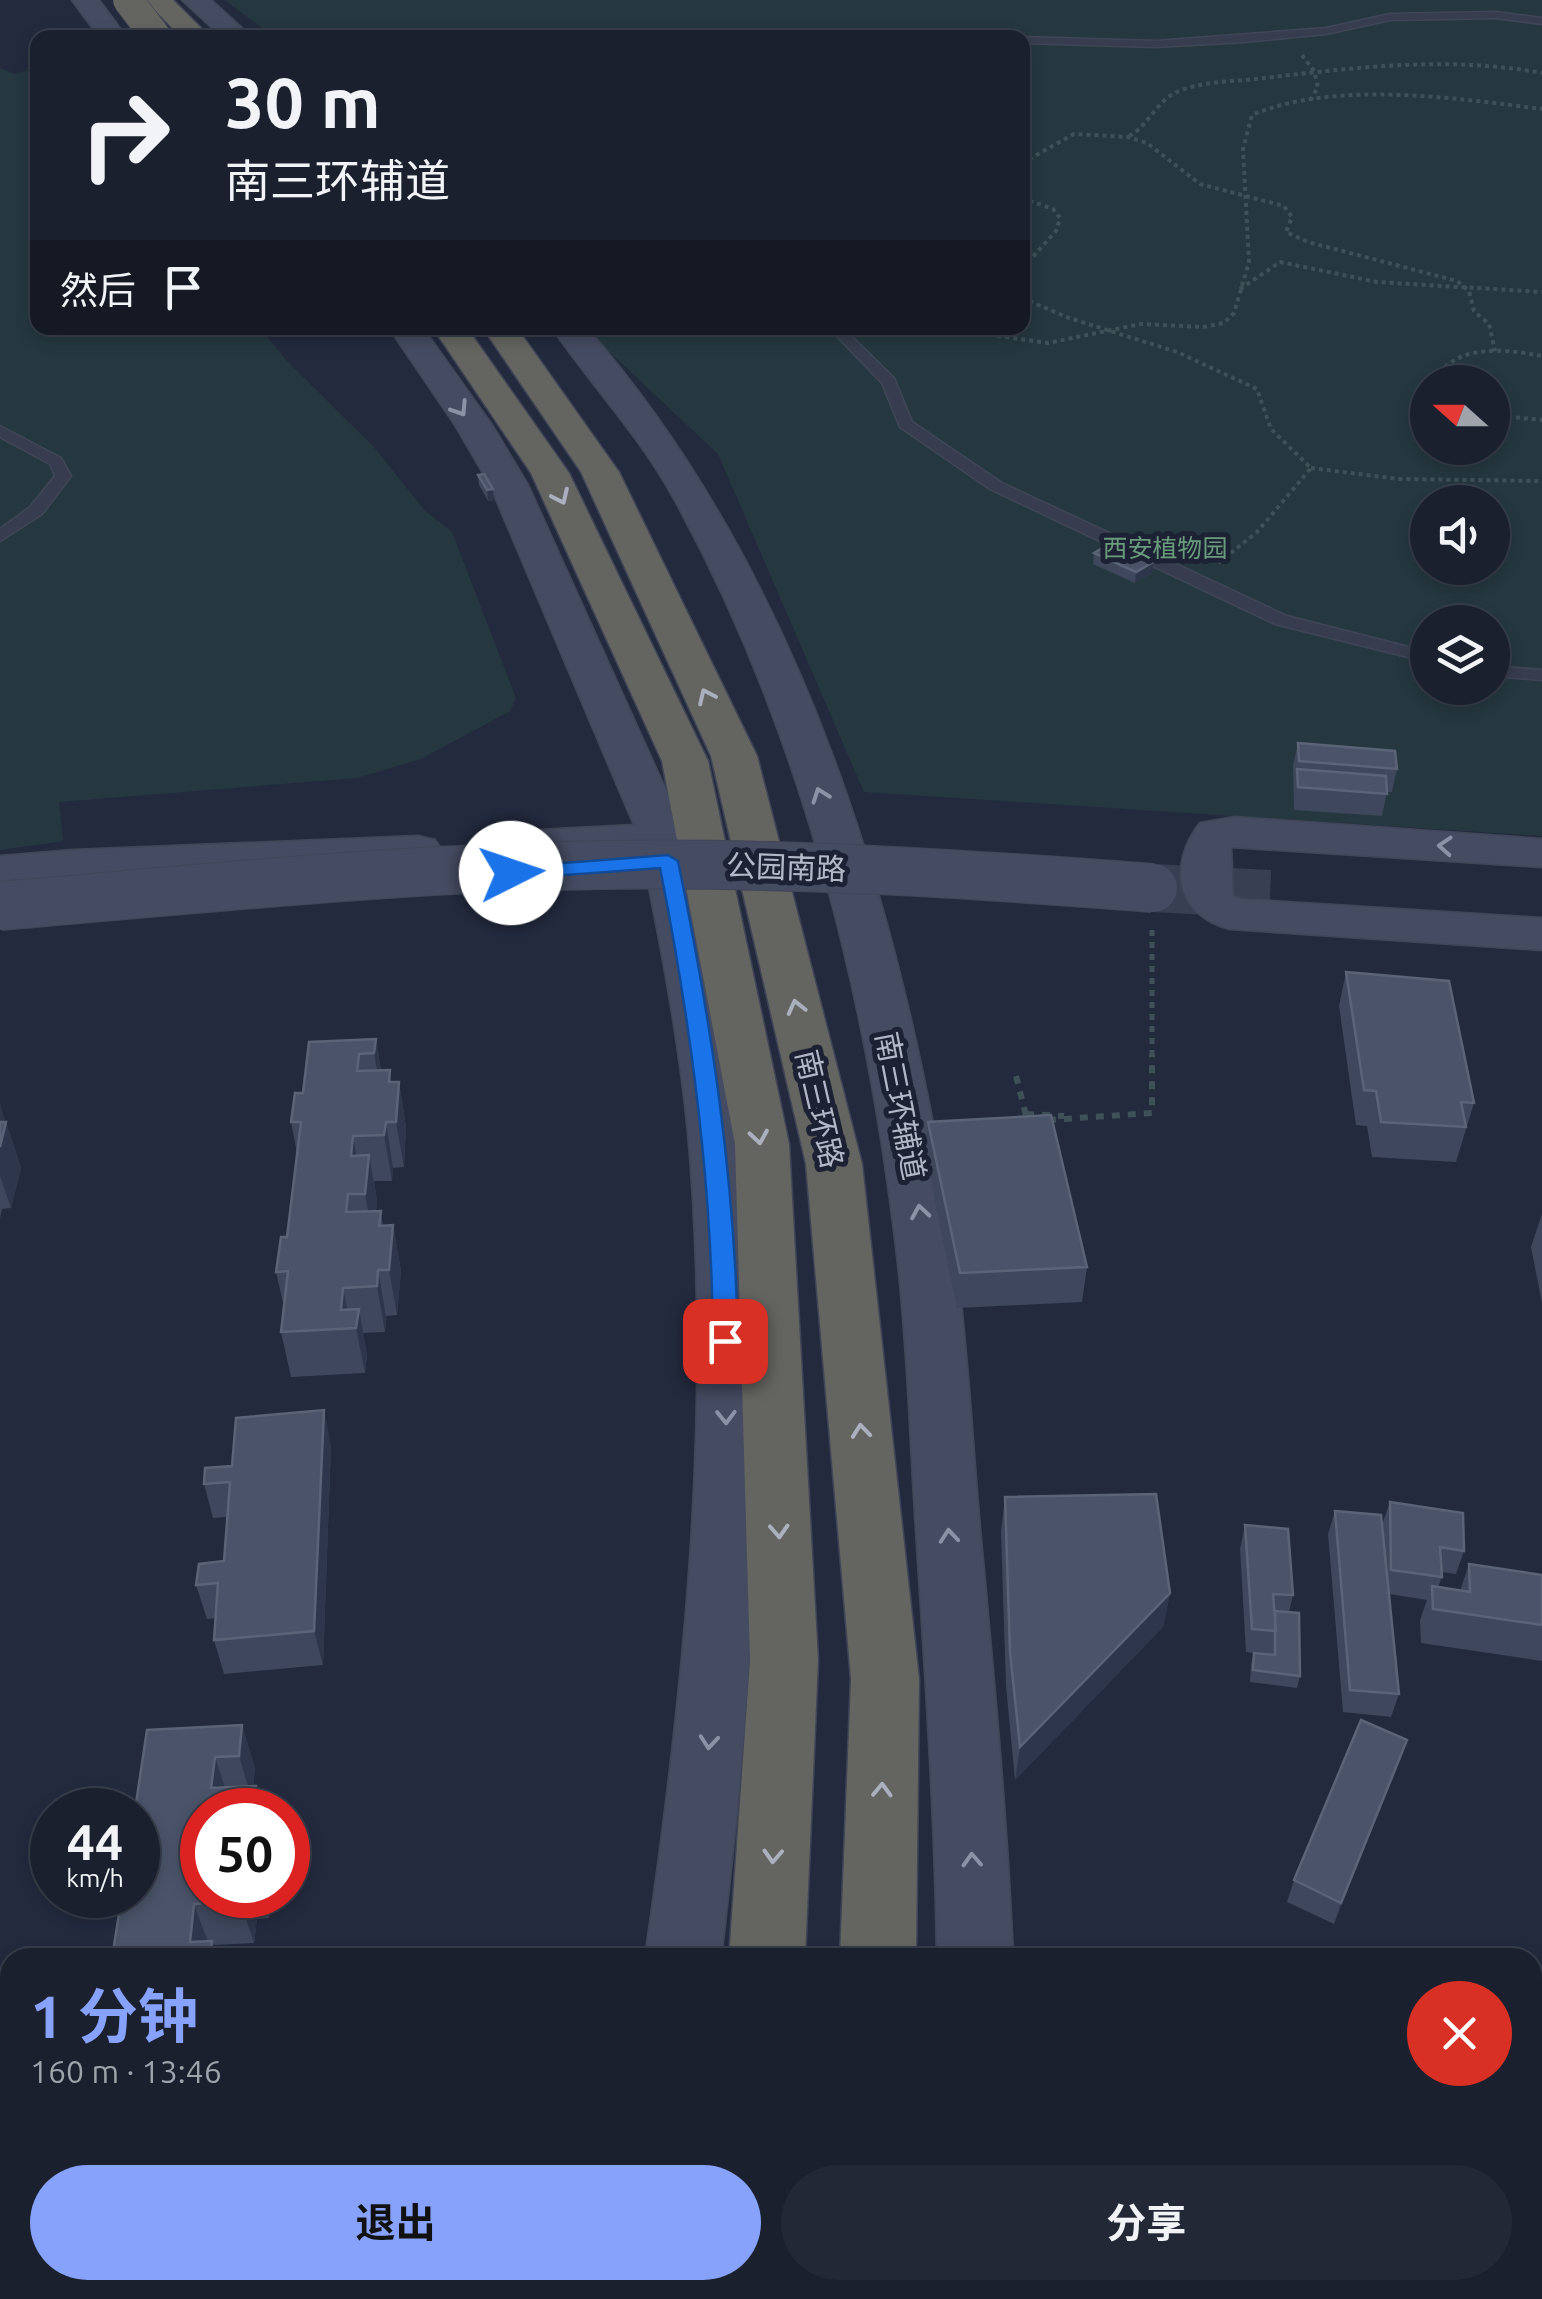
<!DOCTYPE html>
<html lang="zh">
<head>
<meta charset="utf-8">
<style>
	:root { --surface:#1a202e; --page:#232836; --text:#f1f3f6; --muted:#9fa3aa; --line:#383e4a; --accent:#87a2fa }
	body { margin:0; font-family:Ubuntu,"Noto Sans SC",sans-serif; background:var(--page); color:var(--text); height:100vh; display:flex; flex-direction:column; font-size:38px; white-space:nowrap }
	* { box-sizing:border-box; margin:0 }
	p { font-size:32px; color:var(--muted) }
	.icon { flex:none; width:55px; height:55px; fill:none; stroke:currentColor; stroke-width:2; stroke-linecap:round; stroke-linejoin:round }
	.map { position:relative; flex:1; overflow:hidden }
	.panel { position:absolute; left:0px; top:1948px; width:1542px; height:352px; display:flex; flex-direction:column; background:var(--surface); border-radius:30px 30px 0 0; box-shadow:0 5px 15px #0003,0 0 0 2px var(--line) }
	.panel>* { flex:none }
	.top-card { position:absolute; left:30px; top:30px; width:1000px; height:305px; border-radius:20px; box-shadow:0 5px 15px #0003,0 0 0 2px var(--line); background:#1a202e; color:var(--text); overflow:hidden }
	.needle { width:65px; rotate:291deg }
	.buttons { position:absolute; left:1410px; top:365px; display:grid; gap:20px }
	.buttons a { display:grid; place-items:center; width:100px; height:100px; border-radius:50%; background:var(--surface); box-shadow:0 5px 15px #0003,0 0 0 2px var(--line); font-size:50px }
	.speed { position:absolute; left:30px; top:1788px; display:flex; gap:20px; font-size:50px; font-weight:700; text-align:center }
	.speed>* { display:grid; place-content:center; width:130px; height:130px; border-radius:50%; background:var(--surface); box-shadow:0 5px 15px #0003,0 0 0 2px var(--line); line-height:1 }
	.speed small { font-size:25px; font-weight:400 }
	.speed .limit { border:15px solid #d22; background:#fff; color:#111 }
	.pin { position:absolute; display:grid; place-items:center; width:85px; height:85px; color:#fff; margin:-42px; border-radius:20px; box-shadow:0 5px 15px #0006 }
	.me { position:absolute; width:110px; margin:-55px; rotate:86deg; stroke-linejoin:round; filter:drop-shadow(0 0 8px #0008) }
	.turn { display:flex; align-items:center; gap:35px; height:210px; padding:0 30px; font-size:45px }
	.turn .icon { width:130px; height:130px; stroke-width:2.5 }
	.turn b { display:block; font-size:70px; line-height:85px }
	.then { display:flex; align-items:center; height:95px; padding:0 30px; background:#0003; gap:20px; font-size:38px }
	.round { display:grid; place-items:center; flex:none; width:105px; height:105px; border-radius:52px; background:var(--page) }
	.headline { display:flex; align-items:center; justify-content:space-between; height:170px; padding:0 30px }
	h1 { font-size:60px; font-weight:700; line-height:75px; color:var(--accent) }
	.cta { display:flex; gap:20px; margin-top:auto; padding:20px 30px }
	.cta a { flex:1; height:115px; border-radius:60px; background:var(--accent); color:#111; font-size:40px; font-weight:700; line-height:115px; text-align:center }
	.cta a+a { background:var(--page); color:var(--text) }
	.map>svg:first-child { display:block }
	.green { fill:#25383f; fill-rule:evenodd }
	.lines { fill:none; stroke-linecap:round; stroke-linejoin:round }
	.secondary-tunnel { stroke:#393f53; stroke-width:48; stroke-dasharray:48 24; stroke-linecap:butt }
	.service-casing { stroke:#404657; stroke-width:3 }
	.secondary-casing { stroke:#404657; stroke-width:3 }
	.trunk-casing { stroke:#3f4556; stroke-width:3 }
	.path-far2 { stroke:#3e5157; stroke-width:4; stroke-dasharray:4 4; stroke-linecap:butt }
	.path-far1 { stroke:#3e5157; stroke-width:5; stroke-dasharray:6 6; stroke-linecap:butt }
	.path { stroke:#3e5157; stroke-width:6; stroke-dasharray:8 8; stroke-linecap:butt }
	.service { fill:#373d4e; fill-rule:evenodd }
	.secondary { fill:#454b61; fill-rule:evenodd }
	.trunk { fill:#646461; fill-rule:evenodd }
	.secondary-bridge-casing { stroke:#404657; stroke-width:50; stroke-linecap:butt }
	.trunk-bridge-casing { stroke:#3f4556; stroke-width:31; stroke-linecap:butt }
	.secondary-bridge { stroke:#454b61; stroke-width:48 }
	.trunk-bridge { stroke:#646461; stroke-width:30 }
	.wall { fill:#3e475c }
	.shaded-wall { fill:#2e364b }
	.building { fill:#4a5368; stroke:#5b6377; stroke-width:2.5 }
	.oneway { stroke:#8c92a5 }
	.oneway2 { stroke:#abb0bf }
	.route { fill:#1a73e8; stroke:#114b97; stroke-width:2.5 }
	.labels { text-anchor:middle; stroke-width:10; stroke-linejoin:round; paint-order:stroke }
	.far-park-label { font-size:25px; fill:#699b7c; stroke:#1c2233 }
	.street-label { font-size:30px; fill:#b3b8c9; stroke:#1c2233 }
</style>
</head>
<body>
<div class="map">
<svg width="1542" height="2299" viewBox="0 0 1542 2299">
	<rect width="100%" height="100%" fill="#232a3e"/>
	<path class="green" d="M225,0H1542V836L864,792L718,454L584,328H1022V38L274,37ZM1428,382H1492V448H1428ZM1428,502H1492V568H1428ZM1428,622H1492V688H1428Z
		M0,68L14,74L29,70L37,88L38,328H260L287,361L373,446L425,511L452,532L516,698L510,711L421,759L357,778L59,802L63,841L0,850Z"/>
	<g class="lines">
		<path class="secondary-tunnel" d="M1153,888L1270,894"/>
		<g class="service-casing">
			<path id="service" d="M1496,12L1542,18V24L1496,18L1390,20L1326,34L1244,42L1156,47L1022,43V38H1019L1022,37L1156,41L1326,28L1390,14Z
				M829,328H843L894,378L912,422L1002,483L1287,616L1428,652V662L1275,624L990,489L900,427L882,383Z
				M0,426L61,458L71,476L42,514L0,541V529L30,507L55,476L50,464L0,437Z
				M1492,666L1542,670V680L1492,676Z"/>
		</g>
		<g class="secondary-casing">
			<path id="secondary" d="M72,0H99L127,38H100Z
				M182,0H211L253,38H223Z
				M389,328H423L492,425L528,485L678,817C705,898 720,984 733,1068C777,1364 756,1662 721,1958H645C685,1684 713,1408 688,1132C679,1041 662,952 644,862L642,853L519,859L502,855L495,845L502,835L519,831L634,825L490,485L455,425Z
				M552,328H587C809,583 908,932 956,1261C968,1350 972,1439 980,1528C993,1671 1007,1814 1013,1958H937C935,1814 925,1672 916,1529C910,1441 908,1352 898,1264C868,1000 801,728 672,495C638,434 591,385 552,328Z
				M1235,817L1542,839V867L1231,847L1233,896L1240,899L1542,918V950L1230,929C1175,915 1168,864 1200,823Z
				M418,836L435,840L442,850L435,860L418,864L73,878L0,886V856L73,850Z
				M587,2290H671L669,2299H585Z
				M936,2290H1020V2299H936Z"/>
		</g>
		<g class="trunk-casing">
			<path id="trunk" d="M145,0H173L211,38H182Z
				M433,328H467L569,473L708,761L789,1144L818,1660L805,1958H729L750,1660L735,1144L662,761L531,473Z
				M483,328H517L619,472L757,756L862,1164L919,1679L916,1958H840L851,1679L806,1164L711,756L581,472Z
				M707,2290H791L790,2299H706Z
				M827,2290H911L910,2299H826Z"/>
		</g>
		<path class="path-far2" d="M1302,55L1314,71L1318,87L1310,101
			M1129,136C1148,126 1155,104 1173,94C1200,80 1235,82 1265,78C1358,67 1449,56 1542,73
			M1022,163L1074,134L1128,137L1147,143L1200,184L1284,206L1292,217L1286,232L1308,242L1457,281L1469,291L1474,311L1489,324L1495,351
			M1022,198L1053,209L1060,218L1056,231L1022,269
			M1240,289L1280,262L1377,282L1542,292
			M1022,298L1069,318L1177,352L1257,389L1271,429L1311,468L1257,532L1217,564
			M942,328L1048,343L1141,324L1203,327L1224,323L1234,313L1249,262L1243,149L1252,115C1335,80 1454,98 1542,109
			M1440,382L1443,369C1468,344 1510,350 1542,356
			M1492,415L1542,420
			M1311,468L1398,479L1542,481"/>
		<path class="path-far1" d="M1152,930V1058"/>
		<path class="path" d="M1016,1076L1028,1123
			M1026,1114L1064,1116
			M1048,1120L1152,1113V1055"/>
		<use href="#service" class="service"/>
		<use href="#secondary" class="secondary"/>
		<use href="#trunk" class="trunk"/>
		<g class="secondary-bridge-casing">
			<path id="secondary-bridge" d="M0,906C200,889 401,868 602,865C786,862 970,874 1153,888"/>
		</g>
		<g class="trunk-bridge-casing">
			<path id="trunk-bridge" d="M128,0L157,38"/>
		</g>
		<use href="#secondary-bridge" class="secondary-bridge"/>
		<use href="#trunk-bridge" class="trunk-bridge"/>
	</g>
	<path class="wall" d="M478,475L494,500L488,501L479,485Z
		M1094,553L1152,573L1135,583L1093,564Z
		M1298,743L1397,769L1392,792H1387L1382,816L1294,810L1293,765Z
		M1346,972L1474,1103L1456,1162L1372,1157L1367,1126L1356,1125L1339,1006Z
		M376,1039L381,1070H390L391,1082H399L406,1127L404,1167L393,1168L392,1181H374L377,1201L376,1211H381L383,1226L393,1225L401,1271L397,1315L386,1316L385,1332L363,1333L367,1355L365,1373L291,1377L281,1332L284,1307L276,1272L287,1237L297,1153L291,1122L303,1093Z
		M0,1104L5,1122H6L21,1168L11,1208L2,1209L0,1218Z
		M928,1122L1087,1267L1082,1302L957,1308L926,1157Z
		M1542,1214V1303L1531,1247Z
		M331,1445L323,1665L224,1674L214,1640L215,1618L207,1619L196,1585L224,1561L227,1517L213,1518L204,1484L232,1466Z
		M1005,1497L1170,1593L1163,1627L1015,1780L1006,1686L1001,1532Z
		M1390,1502L1464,1551L1456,1574L1441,1572L1442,1577L1438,1587L1460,1591L1469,1564L1542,1575V1661L1421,1643L1420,1620L1427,1600L1389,1594L1399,1694L1391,1717L1343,1712L1328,1534L1335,1511L1382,1525Z
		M1245,1525L1293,1595L1289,1612L1300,1676L1297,1688L1250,1682L1251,1664L1254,1653L1246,1652L1240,1549Z
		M242,1725L255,1768L253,1786H256L263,1808L202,1895H272L269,1918L257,1919L254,1943L214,1945L122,1895L138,1810Z
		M1407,1740L1334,1924L1287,1902L1294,1880Z
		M76,2290H183L182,2298L174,2299H82Z"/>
	<path class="shaded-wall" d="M493,489L494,500L488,501L487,490Z
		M1153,562L1152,573L1135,583L1136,572Z
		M376,1039L383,1084L382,1098L374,1053Z
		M399,1082L406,1127L404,1167L396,1122Z
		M0,1104L5,1120L4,1125L6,1122L21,1168L11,1208L0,1176Z
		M386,1122L393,1168L392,1181L384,1135Z
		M353,1136L361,1182L351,1156Z
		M369,1155L377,1201L373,1239L365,1194Z
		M393,1225L401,1271L397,1315L389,1270Z
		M378,1270L386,1316L385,1332L377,1286Z
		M343,1288L351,1328L341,1310Z
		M359,1309L367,1355L365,1373L356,1328Z
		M324,1410L331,1445L323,1665L314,1631Z
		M1170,1593L1163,1627L1015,1780L1020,1747Z
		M242,1725L255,1768L252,1799L239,1756Z
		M1407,1740L1399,1763L1334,1924L1341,1903Z
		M215,1757L229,1800L211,1788Z
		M256,1786L263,1810H254Z
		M241,1895H249L257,1919L254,1943L240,1901Z
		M262,1895H272L269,1918Z
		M194,1904L209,1945L190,1942Z
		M212,1941L218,1958H210Z"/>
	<path class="building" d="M484,474L493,489L487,490L478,475Z
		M1112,542L1153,562L1136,572L1094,553Z
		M1298,743L1395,751L1397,769L1299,761Z
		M1297,769L1386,776L1387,794L1298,787Z
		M1346,972L1449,981L1474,1103L1461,1102L1466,1127L1381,1122L1376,1091L1364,1090Z
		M376,1039L374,1053L359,1054L357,1071L390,1070L389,1082H399L396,1122H386L384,1135L353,1136L351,1156L369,1155L365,1194H348L346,1212L381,1211L379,1226L393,1225L389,1270H378L377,1286L343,1288L341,1310L359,1309L356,1328L281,1332L288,1271L276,1272L281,1237H287L301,1122H291L295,1093H303L309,1042Z
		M1051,1115L1087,1267L960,1273L928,1122Z
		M0,1122H6L0,1147Z
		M324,1410L314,1631L214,1640L218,1583L196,1585L199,1564L224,1561L230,1482L204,1484L205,1468L232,1466L236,1418Z
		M1156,1494L1170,1593L1020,1747L1010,1652L1005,1497Z
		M1390,1502L1463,1513L1464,1551L1440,1547L1442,1577L1391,1570Z
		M1335,1511L1381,1515L1399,1694L1350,1690Z
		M1245,1525L1288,1529L1293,1595L1273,1594L1276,1631L1252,1629Z
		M1469,1564L1542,1575V1625L1433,1609L1432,1586L1470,1592Z
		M1275,1611L1299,1613L1300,1676L1253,1670L1254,1653L1275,1655Z
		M1361,1720L1407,1740L1341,1903L1294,1880Z
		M242,1725L239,1756L215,1757L211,1788L256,1786L254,1809L263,1808V1810H202V1895H241L240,1901L194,1904L190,1942L212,1941L210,1958H112L122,1895H138V1810H135L147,1730Z"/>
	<defs><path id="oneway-chevron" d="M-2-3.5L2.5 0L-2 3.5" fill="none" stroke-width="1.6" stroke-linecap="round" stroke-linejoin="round" transform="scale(2.5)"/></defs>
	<g class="oneway">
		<use href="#oneway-chevron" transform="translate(460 409) rotate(57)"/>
		<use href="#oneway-chevron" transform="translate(820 795) rotate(-110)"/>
		<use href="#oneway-chevron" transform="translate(1445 846) rotate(-176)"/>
		<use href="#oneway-chevron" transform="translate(920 1212) rotate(-99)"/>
		<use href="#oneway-chevron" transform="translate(726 1417) rotate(89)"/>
		<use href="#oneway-chevron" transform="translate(949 1536) rotate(-95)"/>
		<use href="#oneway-chevron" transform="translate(709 1742) rotate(95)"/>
		<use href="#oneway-chevron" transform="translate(972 1860) rotate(-93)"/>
	</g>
	<g class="oneway2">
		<use href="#oneway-chevron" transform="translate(561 497) rotate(65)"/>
		<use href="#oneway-chevron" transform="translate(706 696) rotate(-115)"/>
		<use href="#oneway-chevron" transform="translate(796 1007) rotate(-104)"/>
		<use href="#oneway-chevron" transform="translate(759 1137) rotate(81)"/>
		<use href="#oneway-chevron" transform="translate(861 1431) rotate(-96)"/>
		<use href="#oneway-chevron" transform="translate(779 1531) rotate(87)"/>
		<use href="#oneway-chevron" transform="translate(882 1790) rotate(-88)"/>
		<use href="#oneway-chevron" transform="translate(773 1856) rotate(93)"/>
	</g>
	<path class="route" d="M668,855L678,861C711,1020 735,1178 738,1341L734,1348H717L713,1341C712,1181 691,1024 660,868L511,879L501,873L511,867Z"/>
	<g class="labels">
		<g class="far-park-label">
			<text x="1165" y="557">西安植物园</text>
		</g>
		<g class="street-label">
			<text transform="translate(786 868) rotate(2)" y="10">公园南路</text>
			<text transform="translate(900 1106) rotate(79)" y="10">南三环辅道</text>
			<text transform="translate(819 1109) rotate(77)" y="10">南三环路</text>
		</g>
	</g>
</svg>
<div class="buttons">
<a><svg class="needle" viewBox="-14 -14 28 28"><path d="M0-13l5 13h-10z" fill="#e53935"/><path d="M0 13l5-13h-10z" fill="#9fa3aa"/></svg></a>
<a><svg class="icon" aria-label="sound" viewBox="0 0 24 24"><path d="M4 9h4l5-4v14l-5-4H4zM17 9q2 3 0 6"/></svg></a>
<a><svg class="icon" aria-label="layers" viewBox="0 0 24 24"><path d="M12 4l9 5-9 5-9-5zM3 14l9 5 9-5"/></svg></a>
</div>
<div class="speed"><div>44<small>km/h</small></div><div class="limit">50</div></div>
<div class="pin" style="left:725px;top:1341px;background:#d93025"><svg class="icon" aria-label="arrive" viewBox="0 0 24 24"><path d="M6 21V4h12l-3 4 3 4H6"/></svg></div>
<svg class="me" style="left:511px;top:873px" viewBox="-20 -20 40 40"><circle r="19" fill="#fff"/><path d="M0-13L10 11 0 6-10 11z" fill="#1a73e8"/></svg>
<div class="top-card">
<div class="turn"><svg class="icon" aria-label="right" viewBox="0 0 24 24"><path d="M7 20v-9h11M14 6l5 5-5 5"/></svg><div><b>30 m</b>南三环辅道</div></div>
<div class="then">然后<svg class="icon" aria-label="arrive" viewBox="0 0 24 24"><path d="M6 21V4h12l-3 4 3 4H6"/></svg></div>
</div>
<section class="panel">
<div class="headline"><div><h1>1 分钟</h1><p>160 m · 13:46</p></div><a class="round" style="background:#d93025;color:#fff"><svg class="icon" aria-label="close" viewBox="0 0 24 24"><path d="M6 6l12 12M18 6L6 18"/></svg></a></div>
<div class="cta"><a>退出</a><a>分享</a></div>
</section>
</div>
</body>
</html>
